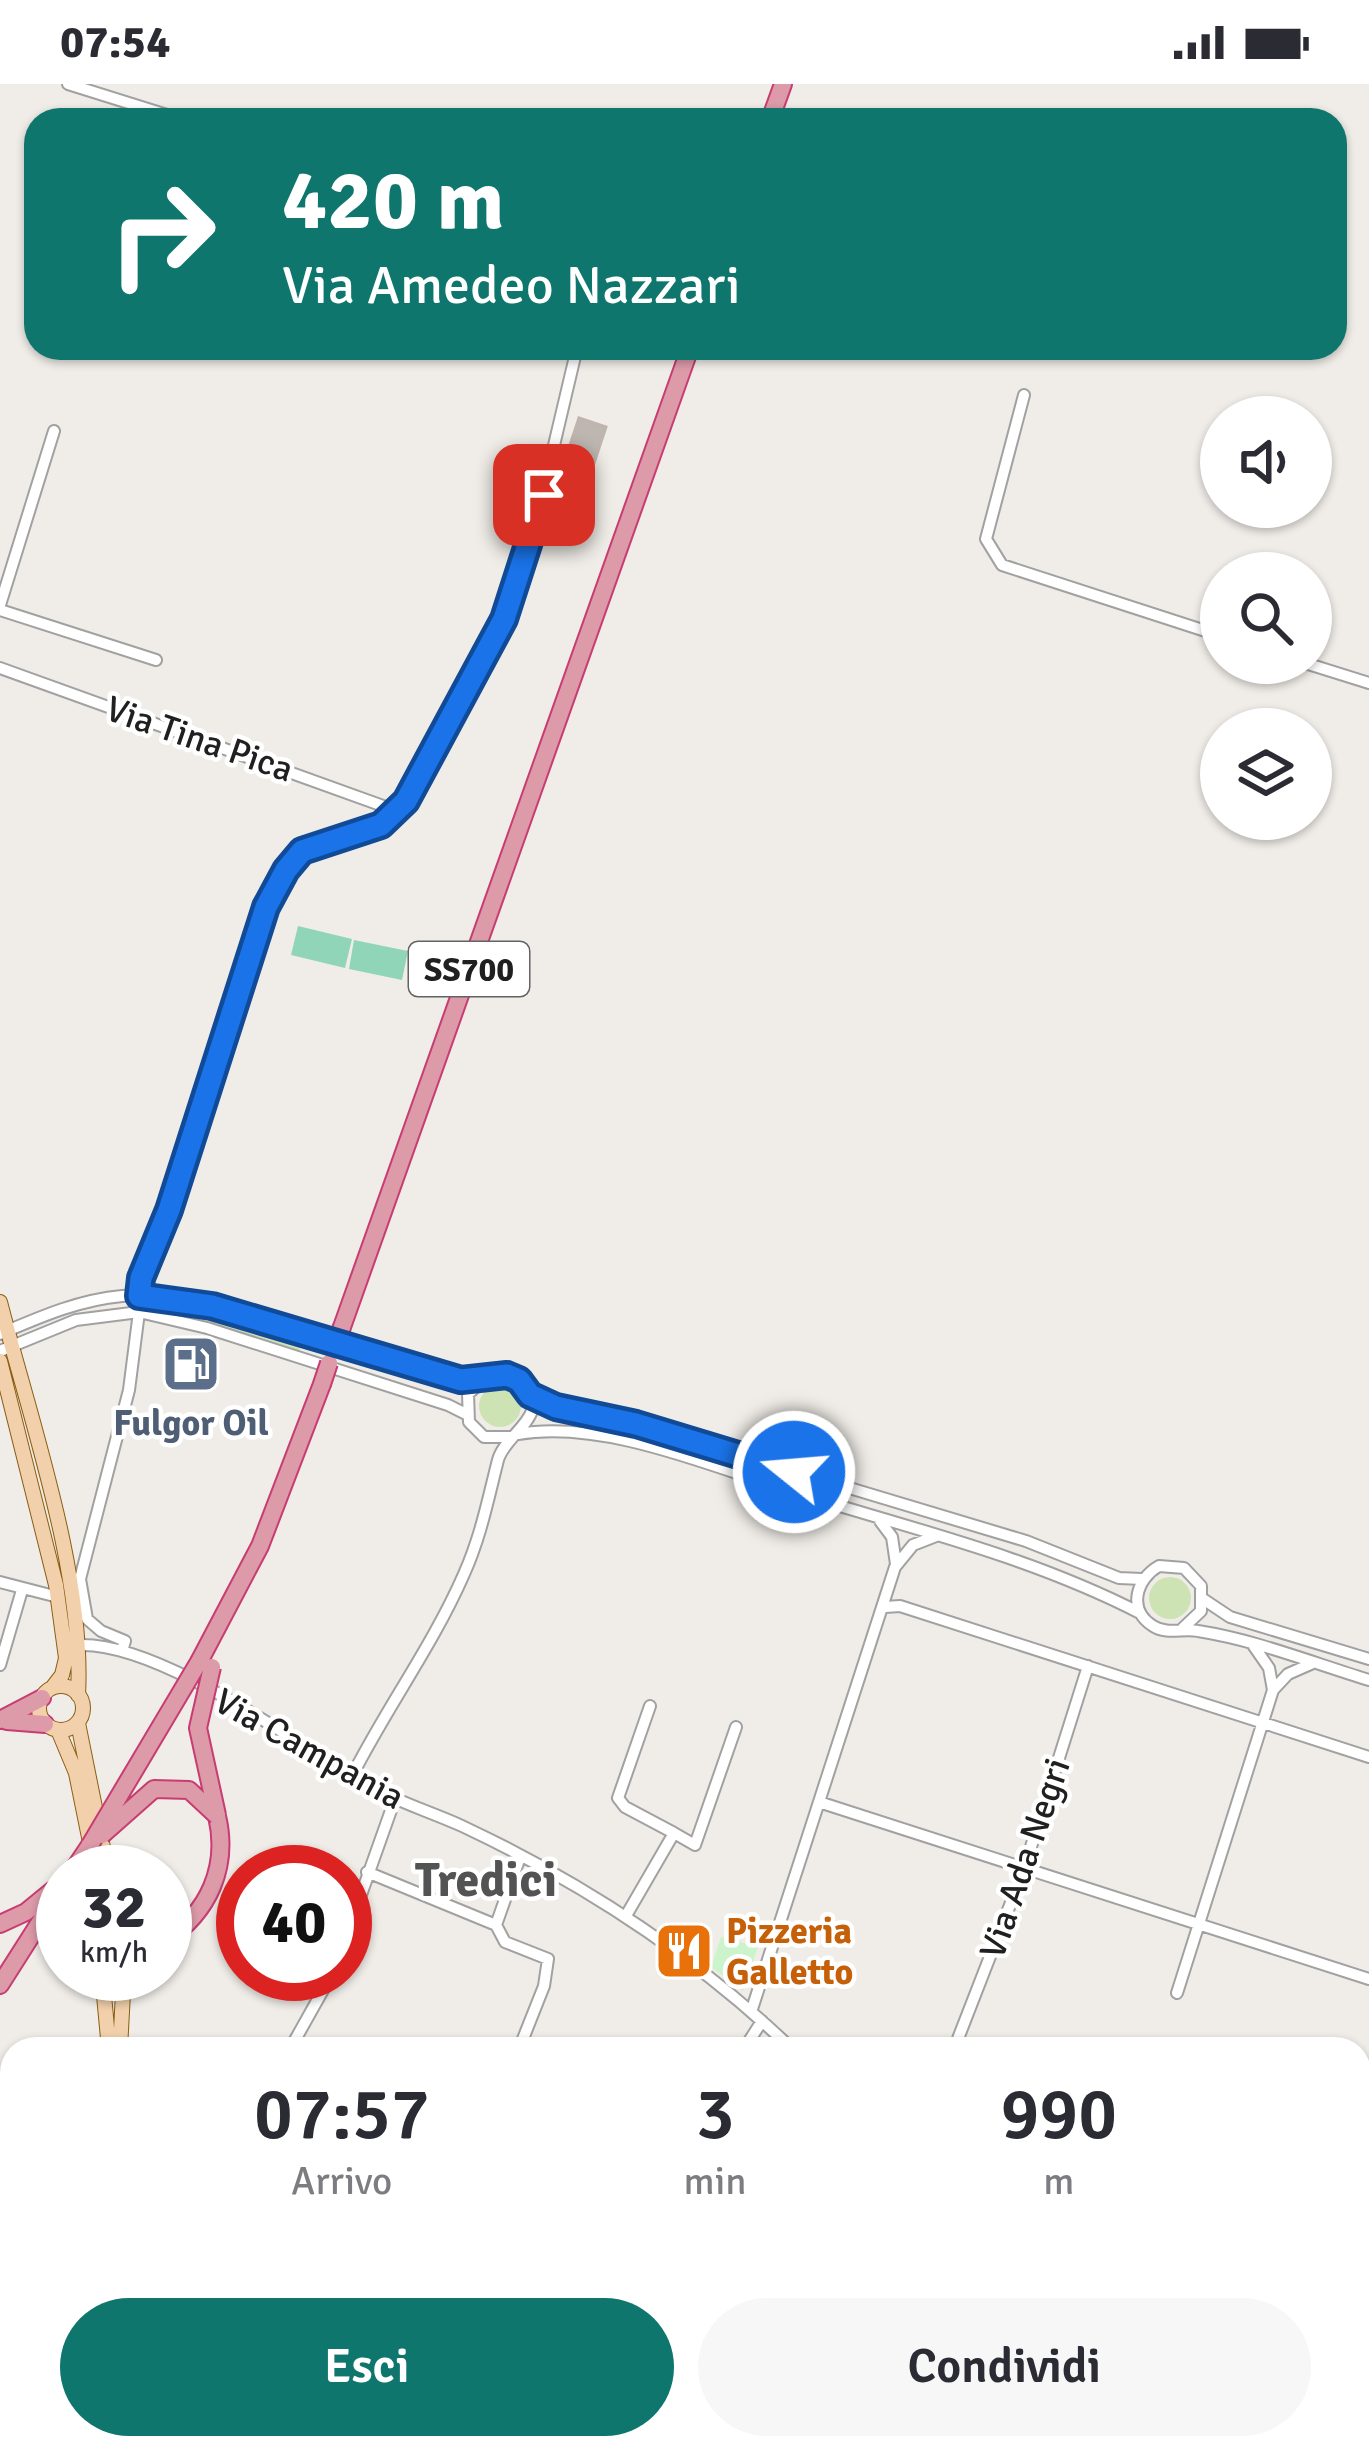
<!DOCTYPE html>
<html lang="it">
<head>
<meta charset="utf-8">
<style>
	:root { --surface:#fff; --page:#f7f7f7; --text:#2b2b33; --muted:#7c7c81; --accent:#0f766e }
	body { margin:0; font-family:Signika,sans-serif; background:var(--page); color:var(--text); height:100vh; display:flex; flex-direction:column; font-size:45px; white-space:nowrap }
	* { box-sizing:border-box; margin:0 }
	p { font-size:39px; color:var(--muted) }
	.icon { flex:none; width:66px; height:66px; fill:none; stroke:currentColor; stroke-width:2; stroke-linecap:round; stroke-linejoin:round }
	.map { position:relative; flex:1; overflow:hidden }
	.side { position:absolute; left:0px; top:1953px; width:1371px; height:423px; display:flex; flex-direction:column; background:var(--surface); border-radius:36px 36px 0 0; box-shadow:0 3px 9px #0004 }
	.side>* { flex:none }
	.top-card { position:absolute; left:24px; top:24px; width:1323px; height:252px; border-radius:36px; box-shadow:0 3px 9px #0004; background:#0f766e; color:#fff; overflow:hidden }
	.tools { position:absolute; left:1200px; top:312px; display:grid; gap:24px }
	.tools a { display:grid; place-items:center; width:132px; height:132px; border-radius:50%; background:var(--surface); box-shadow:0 3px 9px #0004; font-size:60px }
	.speed { position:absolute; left:36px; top:1761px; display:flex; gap:24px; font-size:60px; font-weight:700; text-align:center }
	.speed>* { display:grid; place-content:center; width:156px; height:156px; border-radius:50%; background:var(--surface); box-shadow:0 3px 9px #0004; line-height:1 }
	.speed small { font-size:30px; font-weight:400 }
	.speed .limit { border:18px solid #d22; background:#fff; color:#111 }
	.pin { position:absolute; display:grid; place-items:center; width:102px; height:102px; color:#fff; margin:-51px; border-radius:24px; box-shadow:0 6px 18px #0006 }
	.me { position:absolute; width:132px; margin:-66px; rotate:287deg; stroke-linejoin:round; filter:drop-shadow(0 0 9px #0008) }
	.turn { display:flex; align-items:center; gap:42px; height:252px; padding:0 60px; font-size:54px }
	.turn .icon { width:156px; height:156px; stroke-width:2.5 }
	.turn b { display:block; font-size:84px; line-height:102px }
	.eta { display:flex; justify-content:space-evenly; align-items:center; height:204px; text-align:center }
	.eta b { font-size:72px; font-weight:600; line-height:84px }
	.button { display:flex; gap:24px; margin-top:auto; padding:24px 60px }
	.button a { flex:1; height:138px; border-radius:72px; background:var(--accent); color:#fff; font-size:48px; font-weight:600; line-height:138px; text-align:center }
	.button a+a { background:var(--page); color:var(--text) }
	.status { display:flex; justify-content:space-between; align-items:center; height:84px; padding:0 60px; background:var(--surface); direction:ltr }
	.status svg { height:33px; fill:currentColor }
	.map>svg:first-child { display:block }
	.grass { fill:#cee3b4 }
	.park { fill:#cbf4cc }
	.pitch { fill:#90d5b7 }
	.building { fill:#bdb6b1; stroke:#c0b4ac; stroke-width:3 }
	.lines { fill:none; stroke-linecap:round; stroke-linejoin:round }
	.minor-casing { stroke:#a1a1a1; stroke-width:14 }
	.major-casing { stroke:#8b5d12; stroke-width:16 }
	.highway-casing { stroke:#c73c72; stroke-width:20 }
	.minor { stroke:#fff; stroke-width:10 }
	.major { stroke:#f1d0ab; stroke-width:14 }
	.highway { stroke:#dd9aa9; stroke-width:16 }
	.highway-bridge-casing { stroke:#c73c72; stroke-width:20; stroke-linecap:butt }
	.highway-bridge { stroke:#dd9aa9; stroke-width:16 }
	.route-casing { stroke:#114b97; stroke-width:30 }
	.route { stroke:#1a73e8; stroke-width:21 }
	.labels { text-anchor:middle; stroke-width:9; stroke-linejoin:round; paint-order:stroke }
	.shield { fill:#fff; stroke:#636363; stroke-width:3 }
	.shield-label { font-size:33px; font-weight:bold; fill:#202020 }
	.street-label { font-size:36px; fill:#202020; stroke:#fff }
	.service-label { font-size:36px; font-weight:bold; fill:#4e5e75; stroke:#fff }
	.food-label { font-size:36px; font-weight:bold; fill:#c56008; stroke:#fff; text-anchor:start }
	.district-label { font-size:48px; font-weight:bold; fill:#535353; stroke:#fff }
</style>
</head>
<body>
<div class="status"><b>07:54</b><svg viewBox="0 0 49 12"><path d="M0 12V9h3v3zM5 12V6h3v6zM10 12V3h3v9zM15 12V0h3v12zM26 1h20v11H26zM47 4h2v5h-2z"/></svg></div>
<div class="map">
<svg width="1369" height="2375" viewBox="0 0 1369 2375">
	<rect width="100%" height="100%" fill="#f0ede8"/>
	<path class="grass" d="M146,1220L221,1231L303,1253L299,1268Z
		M479 1322a21 21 0 1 1 42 0a21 21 0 1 1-42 0Z
		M1149 1514a21 21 0 1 1 42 0a21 21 0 1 1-42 0Z
		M586,2364H865L895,2375H579Z"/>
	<path class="park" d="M721,1853L758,1863L743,1907L711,1883Z
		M175,2364H273L331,2375H175Z"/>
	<path class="pitch" d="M298,842L352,855L345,884L291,871Z
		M354,856L408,867L402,896L349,885Z"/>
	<path class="building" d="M579,334L606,343L592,385L565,376Z"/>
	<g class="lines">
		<g class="minor-casing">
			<path id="minor" d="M68,0L183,36
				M1024,311L986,455L1002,481L1221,552
				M0,521L54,347
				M0,526L156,576
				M1305,579L1369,599
				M0,584L397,727
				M139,1212L267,823L286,786L302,767L381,741L407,717L427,684L504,535L529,467L577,264
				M0,1250C40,1233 78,1216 122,1212C211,1204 363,1266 451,1293L478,1295
				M0,1267L76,1236L139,1228L207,1244L448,1321L466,1330
				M530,1311L556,1323L636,1340L1026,1457L1119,1494L1142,1495
				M518,1350C607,1335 717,1385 803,1411C918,1446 1033,1474 1140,1529
				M880,1437L892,1453L896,1480
				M0,1498L58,1513
				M1203,1515L1230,1533L1369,1575
				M885,1523L900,1522L1369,1673
				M1183,1544L1201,1527V1502L1184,1484L1159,1482C1136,1495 1127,1526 1153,1542C1167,1551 1183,1544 1198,1547C1256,1556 1313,1579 1369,1596
				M79,1561C159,1558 293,1657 362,1698C394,1717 429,1727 462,1742C585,1800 694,1871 792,1965
				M1253,1561L1269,1584L1273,1606
				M122,1567L125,1557L101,1547L87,1535L80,1495L129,1306L139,1228
				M0,1581L22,1506
				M352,1692C387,1623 433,1561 464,1490C481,1452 488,1415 498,1376C505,1349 555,1330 522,1299C512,1289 500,1289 488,1292L468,1310L469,1338L484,1353H512
				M822,1719L1369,1895
				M674,1749L695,1761L736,1643
				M367,1788L496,1841
				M627,1830L674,1749L625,1723L618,1714L650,1622
				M496,1841L505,1858L548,1875L544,1902L519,1965
				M496,1841L520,1773
				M345,1856L395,1715
				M1177,1909L1273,1606L1288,1590L1313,1579
				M752,1925L895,1483L913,1461L936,1452
				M290,1965L332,1890
				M744,1965L762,1937
				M954,1965L1024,1785L1088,1582
				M1359,2214H1369
				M0,2224L12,2215
				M888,2364L917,2375
				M1057,2364L1058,2375
				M1149,2364L1158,2375
				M492,2373L498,2364
				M961,2375L965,2364"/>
		</g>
		<g class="major-casing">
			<path id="major" d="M0,1218C30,1335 85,1491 78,1611
				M0,1277L56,1501L66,1574L62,1591L52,1604
				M39 1624a22 22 0 1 1 44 0a22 22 0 1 1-44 0Z
				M78,1639L108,1788
				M58,1646L76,1689L96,1788
				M102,1890L109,1965
				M120,1965L124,1890
				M138,2364V2375"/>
		</g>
		<g class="highway-casing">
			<path id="highway" d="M770,36L783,0
				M342,1243L690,264
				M200,1576L260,1462L322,1300
				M0,1636L42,1614
				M7,1637L45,1640
				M72,1788L90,1761
				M0,1840L26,1828L53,1806
				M165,1857C209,1828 229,1783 217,1732
				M0,1901L63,1802"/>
		</g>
		<use href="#minor" class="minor"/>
		<use href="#major" class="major"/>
		<use href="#highway" class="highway"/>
		<g class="highway-bridge-casing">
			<path id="highway-bridge" d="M334,1265L342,1243
				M322,1300L329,1279
				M212,1583L198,1644L217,1731
				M102,1751L154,1705L189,1706L217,1732
				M90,1761L200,1576"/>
		</g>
		<use href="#highway-bridge" class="highway-bridge"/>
	</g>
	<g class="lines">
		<g class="route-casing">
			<path id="route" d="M544,411L504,535L406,717L381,741L302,767L286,786L266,823L169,1126L141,1194L139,1212L212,1222L461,1296L507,1291L519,1296L530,1311L556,1323L636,1340L794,1388"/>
		</g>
		<use href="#route" class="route"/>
	</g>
	<defs>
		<g id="fuel-square" transform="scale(3)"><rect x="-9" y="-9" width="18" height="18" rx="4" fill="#5c6f8a" stroke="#fff"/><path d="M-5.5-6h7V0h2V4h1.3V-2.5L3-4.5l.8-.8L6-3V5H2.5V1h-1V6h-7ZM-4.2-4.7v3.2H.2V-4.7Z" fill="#fff"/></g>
		<g id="restaurant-square" transform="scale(3)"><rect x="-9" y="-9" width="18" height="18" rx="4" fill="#e8710a" stroke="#fff"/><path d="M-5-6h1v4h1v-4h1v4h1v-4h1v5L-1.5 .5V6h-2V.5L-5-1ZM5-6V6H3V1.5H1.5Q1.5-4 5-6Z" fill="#fff"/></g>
	</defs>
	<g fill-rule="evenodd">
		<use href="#fuel-square" x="191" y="1280"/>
		<use href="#restaurant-square" x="684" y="1867"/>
	</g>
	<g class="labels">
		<rect class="shield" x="409" y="858" width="120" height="54" rx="9"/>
		<g class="shield-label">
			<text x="469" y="897">SS700</text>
		</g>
		<g class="street-label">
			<text transform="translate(200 654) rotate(19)" y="13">Via Tina Pica</text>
			<text transform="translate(310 1664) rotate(29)" y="13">Via Campania</text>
			<text transform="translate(1024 1774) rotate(-71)" y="13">Via Ada Negri</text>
		</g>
		<g class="service-label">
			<text x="191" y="1351">Fulgor Oil</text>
		</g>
		<g class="food-label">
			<text x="726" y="1859">Pizzeria<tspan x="726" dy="41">Galletto</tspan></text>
		</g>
		<g class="district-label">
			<text x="486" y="1812">Tredici</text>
		</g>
	</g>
</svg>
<div class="tools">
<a><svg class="icon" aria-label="sound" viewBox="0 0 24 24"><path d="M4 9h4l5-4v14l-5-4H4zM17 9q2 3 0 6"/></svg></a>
<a><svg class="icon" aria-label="search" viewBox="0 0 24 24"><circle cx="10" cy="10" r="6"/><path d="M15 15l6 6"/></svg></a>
<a><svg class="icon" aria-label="layers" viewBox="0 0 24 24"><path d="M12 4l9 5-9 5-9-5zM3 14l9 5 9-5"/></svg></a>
</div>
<div class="speed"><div>32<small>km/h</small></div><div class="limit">40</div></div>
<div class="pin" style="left:544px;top:411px;background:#d93025"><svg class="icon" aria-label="arrive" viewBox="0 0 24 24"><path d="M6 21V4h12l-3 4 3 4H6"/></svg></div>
<svg class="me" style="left:794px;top:1388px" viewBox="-20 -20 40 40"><circle r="17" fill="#1a73e8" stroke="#fff" stroke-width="3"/><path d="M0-11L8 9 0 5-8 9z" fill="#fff"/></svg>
<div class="top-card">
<div class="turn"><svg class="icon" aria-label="right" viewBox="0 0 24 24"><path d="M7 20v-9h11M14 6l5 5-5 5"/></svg><div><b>420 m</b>Via Amedeo Nazzari</div></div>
</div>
<section class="side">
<div class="eta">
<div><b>07:57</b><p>Arrivo</p></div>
<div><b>3</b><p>min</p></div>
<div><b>990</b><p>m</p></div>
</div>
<div class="button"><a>Esci</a><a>Condividi</a></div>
</section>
</div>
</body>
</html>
